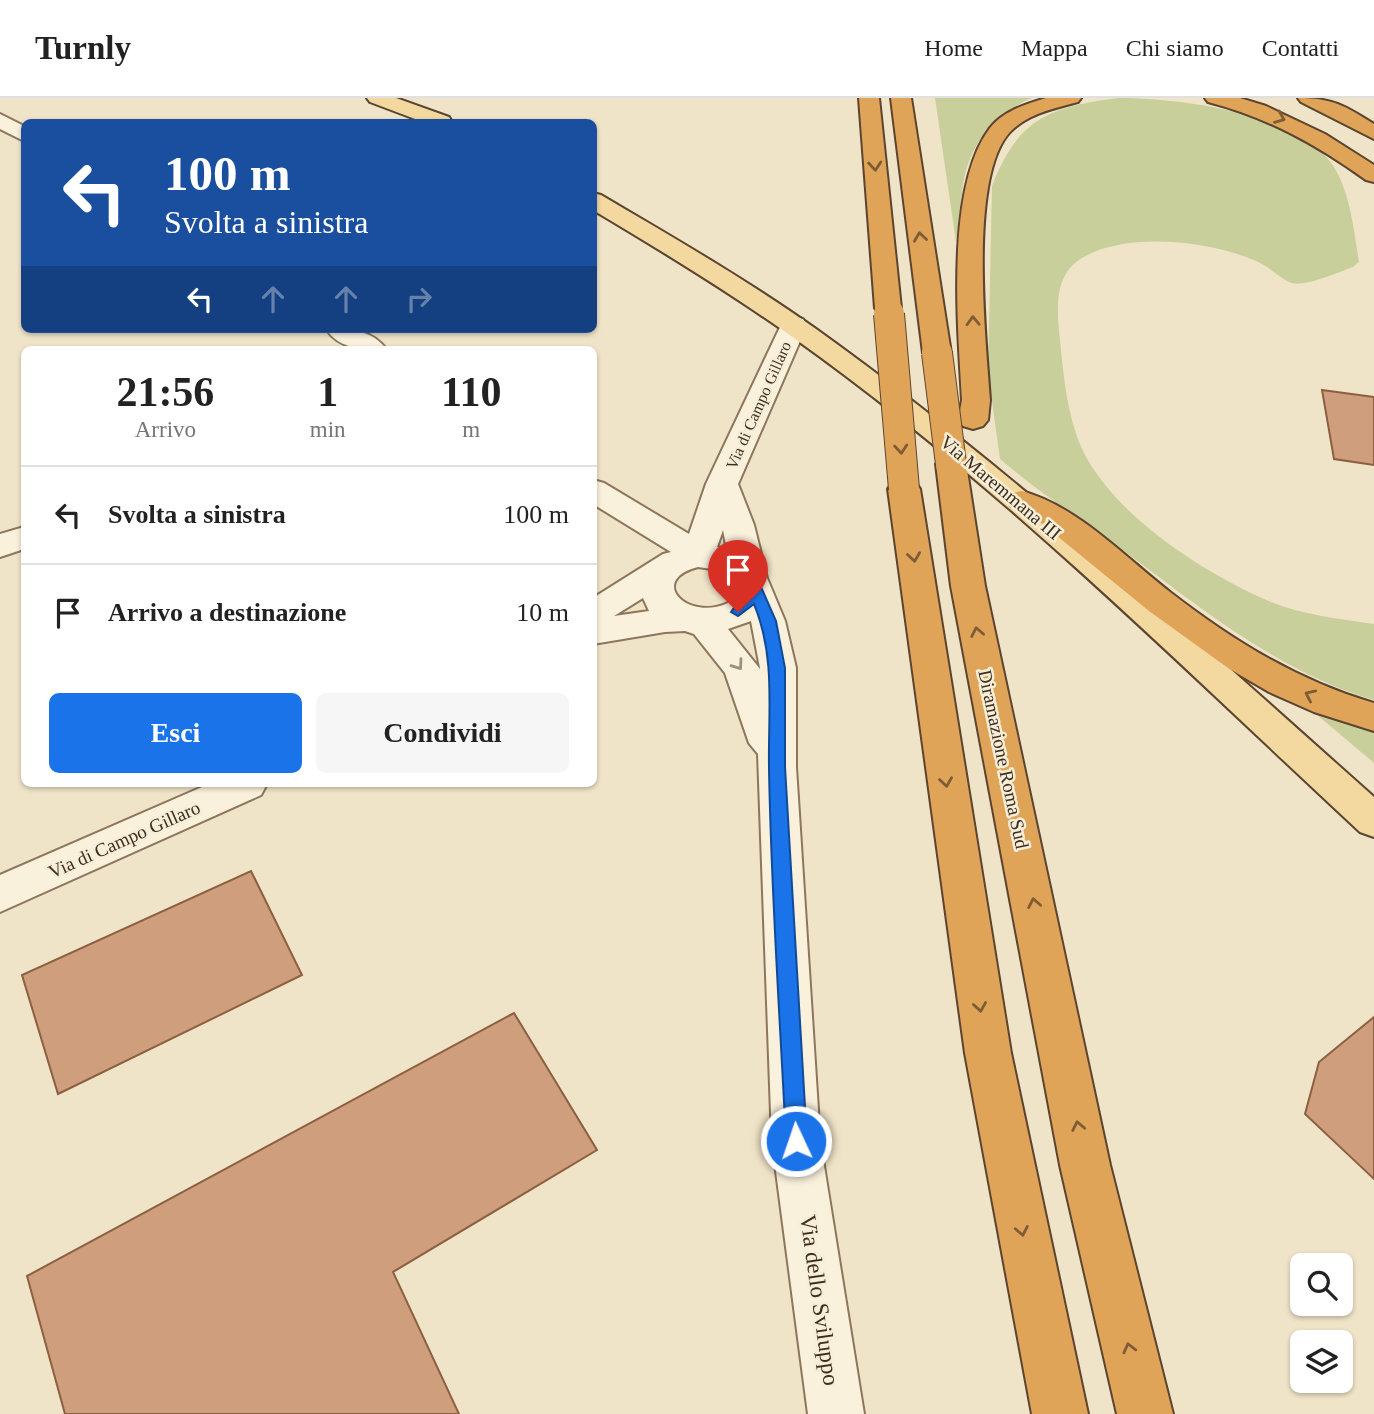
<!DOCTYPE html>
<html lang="it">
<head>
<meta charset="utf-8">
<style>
	:root { --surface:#fff; --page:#f6f6f6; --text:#222; --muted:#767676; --line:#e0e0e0; --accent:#1a73e8 }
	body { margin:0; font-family:Georgia,serif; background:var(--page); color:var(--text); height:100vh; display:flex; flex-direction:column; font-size:26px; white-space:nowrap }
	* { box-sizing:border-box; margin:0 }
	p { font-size:23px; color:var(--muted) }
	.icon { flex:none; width:38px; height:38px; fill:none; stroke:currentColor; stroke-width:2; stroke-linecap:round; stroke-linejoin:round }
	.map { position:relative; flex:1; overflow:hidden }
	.drawer { position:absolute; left:21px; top:248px; width:576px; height:441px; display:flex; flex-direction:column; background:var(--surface); border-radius:10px; box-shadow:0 2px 5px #0004 }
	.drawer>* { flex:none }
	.guide { position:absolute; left:21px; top:21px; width:576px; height:214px; border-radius:10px; box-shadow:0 2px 5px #0004; background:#1a4fa0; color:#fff; overflow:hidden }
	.controls { position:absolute; left:1290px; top:1155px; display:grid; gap:14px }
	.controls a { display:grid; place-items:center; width:63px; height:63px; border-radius:10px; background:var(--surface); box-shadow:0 2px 5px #0004; font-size:35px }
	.pin { position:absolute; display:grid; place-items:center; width:60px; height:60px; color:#fff; margin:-72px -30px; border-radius:50% 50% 50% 0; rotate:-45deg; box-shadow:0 0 7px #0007 }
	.pin .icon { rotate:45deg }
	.me { position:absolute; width:77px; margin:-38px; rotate:357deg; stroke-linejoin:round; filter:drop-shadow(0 0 5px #0008) }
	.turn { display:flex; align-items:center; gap:24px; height:147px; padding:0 28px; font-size:32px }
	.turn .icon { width:91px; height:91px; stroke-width:2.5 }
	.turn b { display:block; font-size:49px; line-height:60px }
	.lanes { display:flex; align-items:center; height:66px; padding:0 28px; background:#0003; justify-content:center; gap:35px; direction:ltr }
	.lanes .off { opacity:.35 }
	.eta { display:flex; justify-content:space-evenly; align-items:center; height:119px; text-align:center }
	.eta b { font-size:42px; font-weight:800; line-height:49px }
	.primary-button { display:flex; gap:14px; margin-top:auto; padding:14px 28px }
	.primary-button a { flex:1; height:80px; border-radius:10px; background:var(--accent); color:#fff; font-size:28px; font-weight:800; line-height:80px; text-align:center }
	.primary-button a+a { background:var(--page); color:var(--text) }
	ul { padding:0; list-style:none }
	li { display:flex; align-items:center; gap:21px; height:98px; padding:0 28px; border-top:2px solid var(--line) }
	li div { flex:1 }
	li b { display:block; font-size:26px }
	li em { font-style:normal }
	header { display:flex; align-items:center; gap:42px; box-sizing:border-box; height:98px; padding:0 35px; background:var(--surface); border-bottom:2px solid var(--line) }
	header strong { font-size:33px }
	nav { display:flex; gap:38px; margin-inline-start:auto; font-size:24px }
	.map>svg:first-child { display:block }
	.green { fill:#c9cf9b }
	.building { fill:#cf9f7d; stroke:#8d5f41; stroke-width:2 }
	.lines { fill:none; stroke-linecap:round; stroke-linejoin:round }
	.minor-casing { stroke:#8d765c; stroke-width:4 }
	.primary-casing { stroke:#5b4430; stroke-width:4 }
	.motorway-casing { stroke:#5b4430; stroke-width:4 }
	.minor { fill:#faf1dc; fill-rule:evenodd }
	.primary { fill:#f3d9a0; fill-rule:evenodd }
	.motorway { fill:#e0a458; fill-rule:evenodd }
	.motorway-bridge-far1-casing { stroke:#5b4430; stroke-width:25; stroke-linecap:butt }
	.motorway-bridge-casing { stroke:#5b4430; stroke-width:32; stroke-linecap:butt }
	.motorway-bridge-far1 { stroke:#e0a458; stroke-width:24 }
	.motorway-bridge { stroke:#e0a458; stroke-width:30 }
	.oneway { stroke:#7e5d36 }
	.oneway2 { stroke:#9c907e }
	.route { fill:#1a73e8; stroke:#114b97; stroke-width:2 }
	.labels { text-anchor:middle; stroke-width:5; stroke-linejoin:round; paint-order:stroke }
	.far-street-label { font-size:16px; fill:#3d2e20; stroke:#f7eed8 }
	.street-label { font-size:19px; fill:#3d2e20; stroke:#f7eed8 }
	.near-street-label { font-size:23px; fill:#3d2e20; stroke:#f7eed8 }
</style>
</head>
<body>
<header>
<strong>Turnly</strong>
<nav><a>Home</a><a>Mappa</a><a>Chi siamo</a><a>Contatti</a></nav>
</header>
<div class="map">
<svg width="1374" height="1316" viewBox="0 0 1374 1316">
	<rect width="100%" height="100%" fill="#f0e4c8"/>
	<path class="green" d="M935,0H1032C995,16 969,46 963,87C960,105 963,124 961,142L956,144Z
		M1118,0C1177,0 1295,14 1332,66C1350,92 1354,133 1359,164L1353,169C1339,174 1305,189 1292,185C1280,181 1269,168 1256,163C1210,143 1127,133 1082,160C1053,177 1057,213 1060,242C1064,282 1068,329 1089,364C1126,425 1206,476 1271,504C1303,517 1340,521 1374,526V602C1279,574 1202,511 1124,453C1082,423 1039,394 1000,361L988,274L992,88C1018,21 1048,9 1118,0Z
		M1297,600L1374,630V665Z"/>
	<path class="building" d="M1322,292L1374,299V367L1334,361Z
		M251,773L302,877L58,996L22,877Z
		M514,915L597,1052L393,1174L459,1316H65L27,1178Z
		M1374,919V1081L1305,1016L1319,964Z"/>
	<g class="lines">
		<g class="minor-casing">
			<path id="minor" d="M0,16L24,28V43L0,31Z
				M794,219L803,221L807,227L738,386L754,427L767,480L785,523L796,570V669L820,1043L864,1316H808L772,1043L758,656L749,645L725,575L694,536L685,533L665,534L593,546V500L663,456L671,454L593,406V382L604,385L689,436L706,386L781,227L785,221ZM723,432L727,452L717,449ZM698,469L719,472L734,482V494L728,505C687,524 647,482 698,469ZM643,500L649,513L614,518ZM751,523L760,570V571L728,531Z
				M326,231C349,231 372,231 387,252C364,252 340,252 326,231Z
				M24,429V451L0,459V436Z
				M209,686H267L261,697L0,814V777Z"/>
		</g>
		<g class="primary-casing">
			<path id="primary" d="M367,0H396L449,19L452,24H423L370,4Z
				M593,95L601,97C674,140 747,182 816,231C1014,373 1193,538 1374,699V739L1360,734C1177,564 998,385 794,240C729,194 662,153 593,112Z"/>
		</g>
		<g class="motorway-casing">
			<path id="motorway" d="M859,0H879L901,210L897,216L888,218L879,216L875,210Z
				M891,0H911L951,255L947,261L937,263L927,261L923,255Z
				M1046,0H1081L1078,4C1055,10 1027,16 1010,34C968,79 986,242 990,302L988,322L983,328L973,331L963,328L958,322L962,302C958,230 945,89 990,30C1003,13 1026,6 1046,0Z
				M1205,0H1240L1266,8L1325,36L1374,67V84L1366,82C1317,47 1267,19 1208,4Z
				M1298,0C1333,0 1345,8 1374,26V41L1301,4Z
				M951,357L962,360L966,366L985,488L1110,1067L1173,1316H1117L1060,1067L951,488L936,366L940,360Z
				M904,381L915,384L920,391L1011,955L1088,1316H1032L965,955L888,391L893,384Z
				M1021,393C1076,407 1125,459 1170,494C1232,542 1298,583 1374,605V633L1314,614L1269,594L1228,570L1149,513L1035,420L1010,410L1005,403L1010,396Z"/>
		</g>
		<use href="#minor" class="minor"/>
		<use href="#primary" class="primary"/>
		<use href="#motorway" class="motorway"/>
		<g class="motorway-bridge-far1-casing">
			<path id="motorway-bridge-far1" d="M888,210L889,218"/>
		</g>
		<g class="motorway-bridge-casing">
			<path id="motorway-bridge" d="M889,216L904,391
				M937,255L951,366"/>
		</g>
		<use href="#motorway-bridge-far1" class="motorway-bridge-far1"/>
		<use href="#motorway-bridge" class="motorway-bridge"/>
	</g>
	<defs><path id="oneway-chevron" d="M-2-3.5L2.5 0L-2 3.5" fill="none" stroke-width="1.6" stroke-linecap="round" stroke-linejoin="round" transform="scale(1.75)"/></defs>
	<g class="oneway">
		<use href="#oneway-chevron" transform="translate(1280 20) rotate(22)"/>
		<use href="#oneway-chevron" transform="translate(875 68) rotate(85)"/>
		<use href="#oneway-chevron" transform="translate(920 139) rotate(-98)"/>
		<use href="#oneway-chevron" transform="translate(973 223) rotate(-92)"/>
		<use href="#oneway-chevron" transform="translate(901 351) rotate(85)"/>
		<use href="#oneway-chevron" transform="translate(914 459) rotate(82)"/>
		<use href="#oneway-chevron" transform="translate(977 534) rotate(-101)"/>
		<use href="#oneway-chevron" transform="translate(1310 597) rotate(-155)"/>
		<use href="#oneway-chevron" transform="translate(946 684) rotate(82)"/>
		<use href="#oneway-chevron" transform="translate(1034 805) rotate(-101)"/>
		<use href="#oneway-chevron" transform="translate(980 909) rotate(81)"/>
		<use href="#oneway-chevron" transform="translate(1078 1028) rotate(-101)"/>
		<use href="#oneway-chevron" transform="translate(1022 1133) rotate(79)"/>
		<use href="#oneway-chevron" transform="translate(1129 1250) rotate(-104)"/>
	</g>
	<use class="oneway2" href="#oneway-chevron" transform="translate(738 567) rotate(55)"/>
	<path class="route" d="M750,475L757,480L776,523L785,570V669L807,1043L804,1050L796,1053L789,1050L786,1043C780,919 771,794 769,670C768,614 776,559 754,506L738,518L731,514C741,500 746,497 743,480Z"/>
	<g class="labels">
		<g class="far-street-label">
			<text transform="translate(758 307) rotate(-66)" y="6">Via di Campo Gillaro</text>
		</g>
		<g class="street-label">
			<text transform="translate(1001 389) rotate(40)" y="7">Via Maremmana III</text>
			<text transform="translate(1004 661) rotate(78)" y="7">Diramazione Roma Sud</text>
			<text transform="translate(124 741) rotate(-24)" y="7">Via di Campo Gillaro</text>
		</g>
		<g class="near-street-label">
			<text transform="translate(820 1202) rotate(82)" y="8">Via dello Sviluppo</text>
		</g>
	</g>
</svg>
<div class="controls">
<a><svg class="icon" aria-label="search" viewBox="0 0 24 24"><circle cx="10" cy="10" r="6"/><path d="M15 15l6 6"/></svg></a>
<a><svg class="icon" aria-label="layers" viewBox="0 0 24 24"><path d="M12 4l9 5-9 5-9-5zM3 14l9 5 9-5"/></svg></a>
</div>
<div class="pin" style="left:738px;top:514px;background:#d93025"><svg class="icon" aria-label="arrive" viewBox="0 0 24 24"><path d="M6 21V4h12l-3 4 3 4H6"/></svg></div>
<svg class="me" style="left:796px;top:1043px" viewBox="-20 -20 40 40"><circle r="17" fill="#1a73e8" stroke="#fff" stroke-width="3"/><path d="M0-11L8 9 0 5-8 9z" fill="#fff"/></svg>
<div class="guide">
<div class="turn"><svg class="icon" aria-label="left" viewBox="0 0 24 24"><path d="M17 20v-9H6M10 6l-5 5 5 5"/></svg><div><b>100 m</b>Svolta a sinistra</div></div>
<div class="lanes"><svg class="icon" aria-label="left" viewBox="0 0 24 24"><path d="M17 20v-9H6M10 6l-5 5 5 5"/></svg><svg class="icon off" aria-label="ahead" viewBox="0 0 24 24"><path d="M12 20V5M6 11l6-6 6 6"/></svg><svg class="icon off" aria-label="ahead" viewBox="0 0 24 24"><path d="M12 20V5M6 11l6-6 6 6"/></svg><svg class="icon off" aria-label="right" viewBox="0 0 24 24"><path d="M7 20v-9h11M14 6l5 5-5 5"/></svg></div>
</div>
<section class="drawer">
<div class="eta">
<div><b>21:56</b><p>Arrivo</p></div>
<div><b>1</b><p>min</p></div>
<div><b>110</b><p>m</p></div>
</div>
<ul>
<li><svg class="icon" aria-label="left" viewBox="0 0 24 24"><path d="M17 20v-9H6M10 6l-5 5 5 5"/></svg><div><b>Svolta a sinistra</b></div><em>100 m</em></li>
<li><svg class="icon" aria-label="arrive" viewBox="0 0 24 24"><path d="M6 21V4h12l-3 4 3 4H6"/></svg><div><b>Arrivo a destinazione</b></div><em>10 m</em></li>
</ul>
<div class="primary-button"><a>Esci</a><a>Condividi</a></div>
</section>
</div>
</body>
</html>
